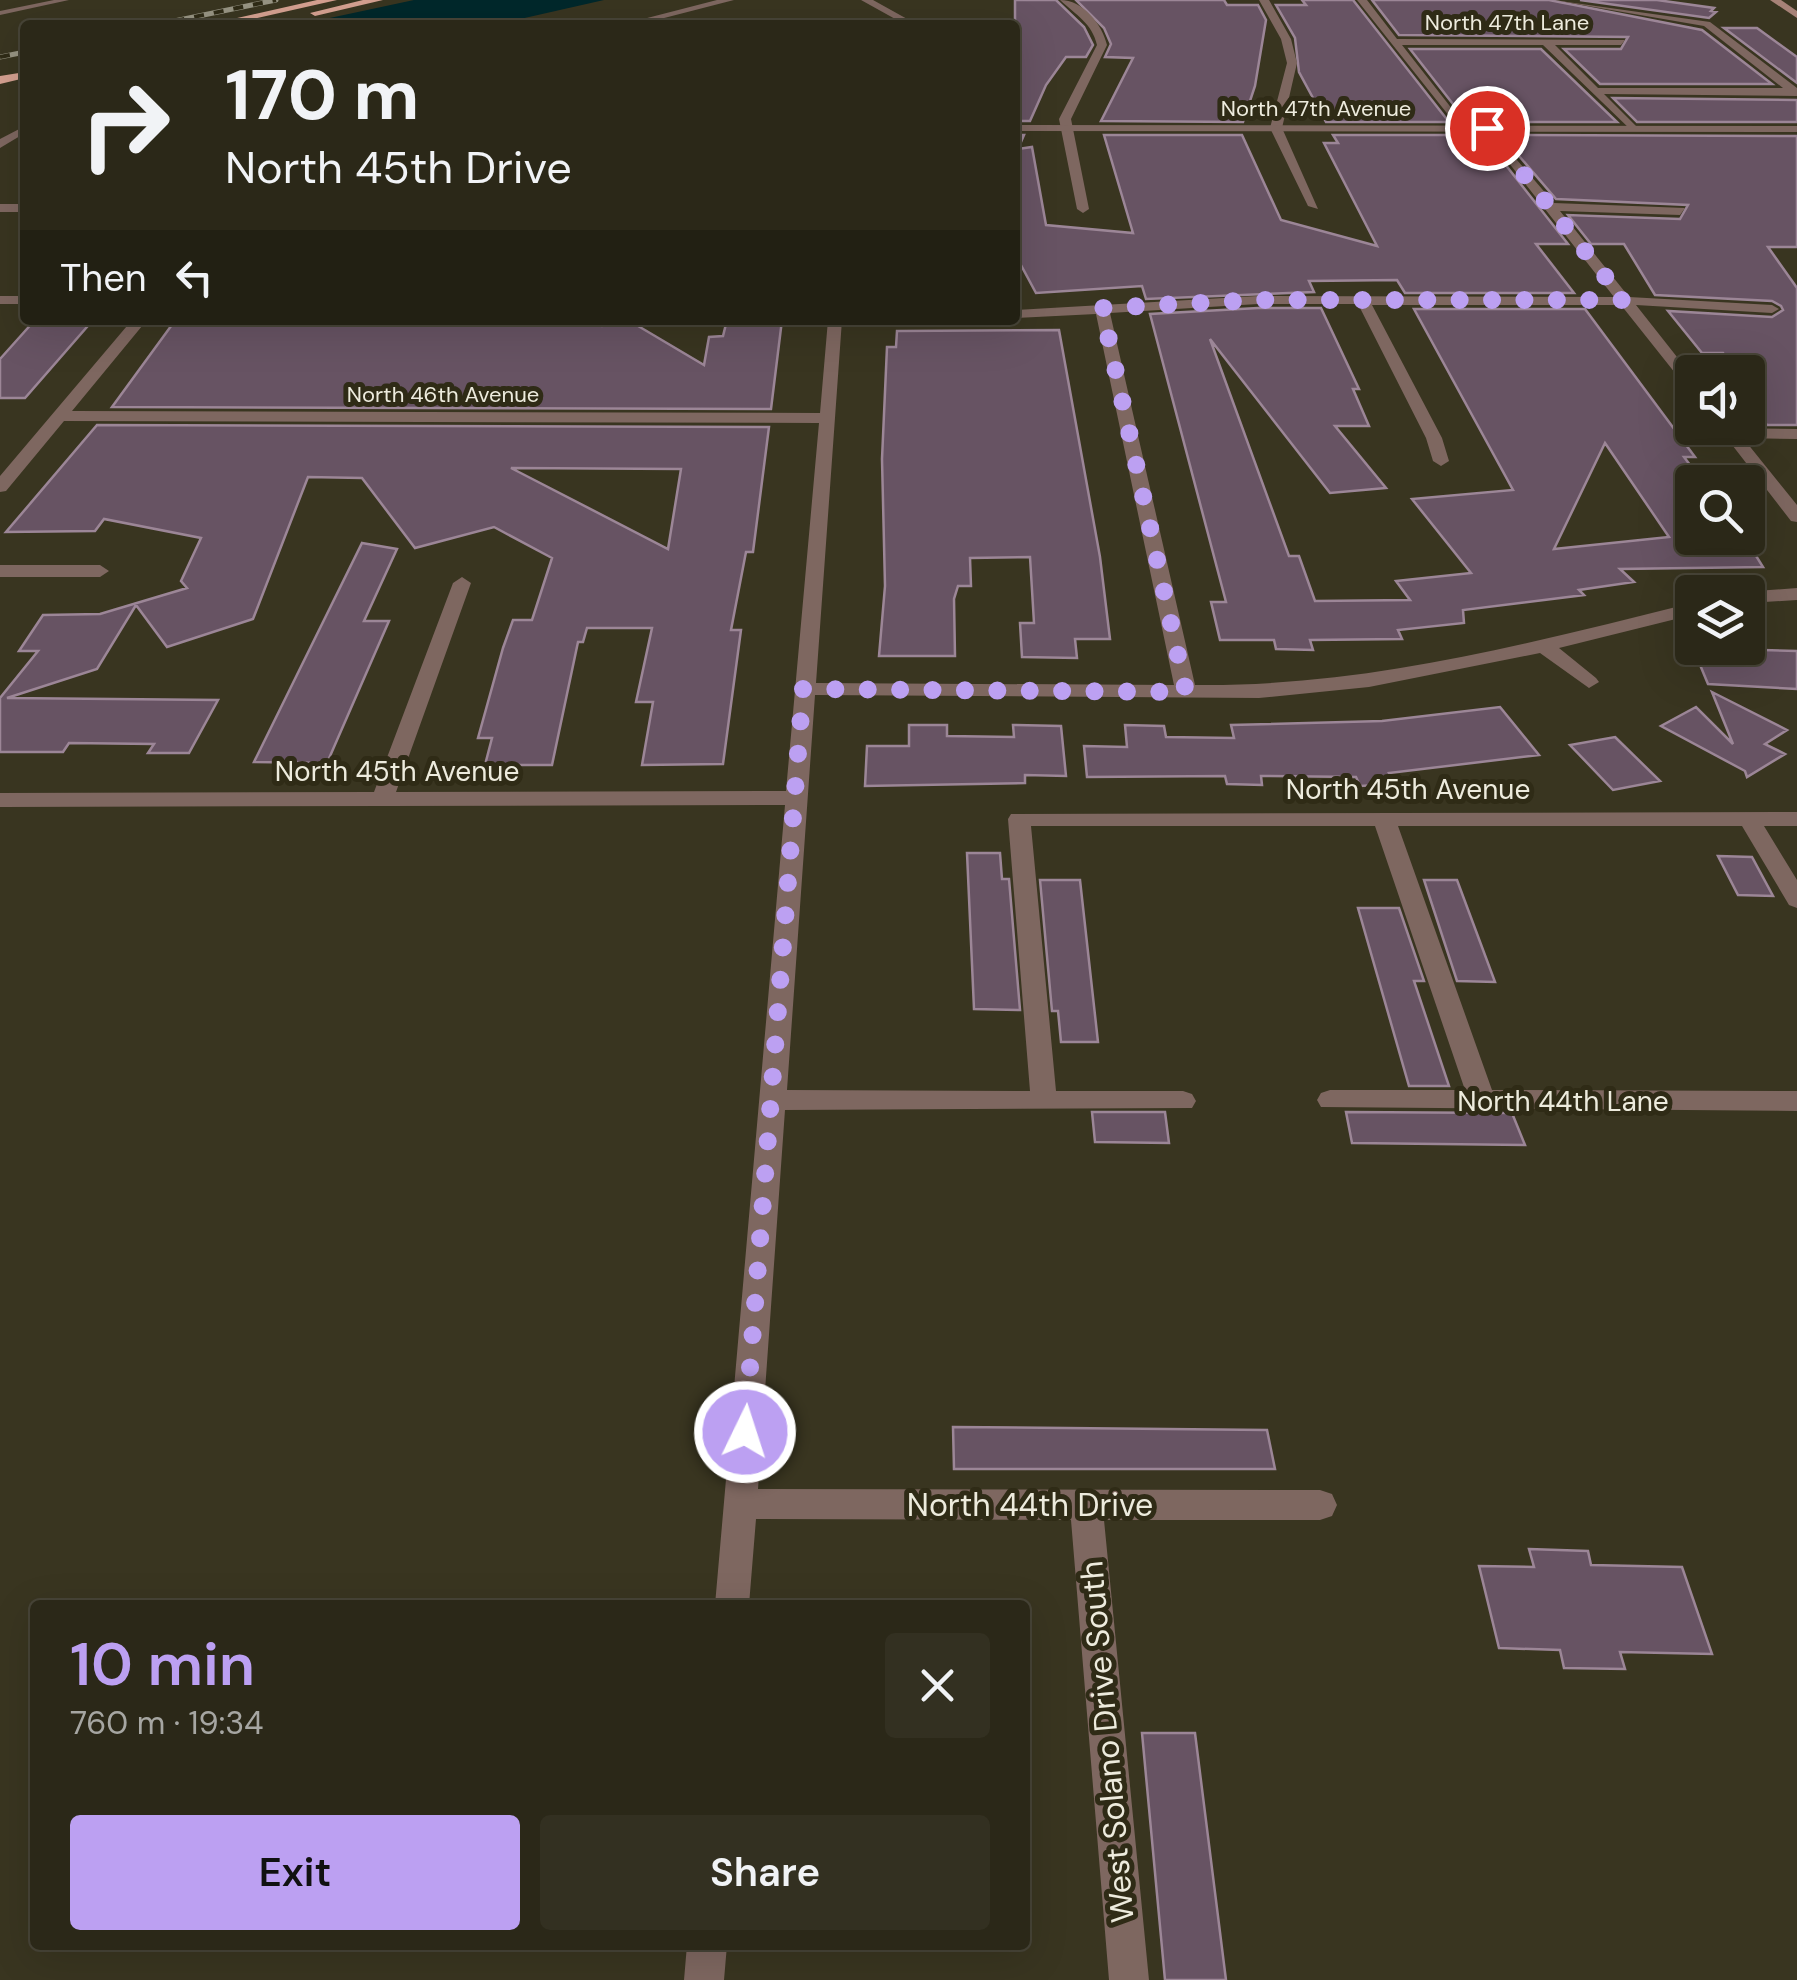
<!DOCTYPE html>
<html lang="en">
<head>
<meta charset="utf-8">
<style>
	:root { --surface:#2b2818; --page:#333021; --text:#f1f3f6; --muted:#a6a6a2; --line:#474437; --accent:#bca0f2 }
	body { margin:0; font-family:"DM Sans",sans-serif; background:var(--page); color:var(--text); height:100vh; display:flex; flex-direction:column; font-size:38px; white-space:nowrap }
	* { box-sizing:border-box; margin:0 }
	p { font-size:32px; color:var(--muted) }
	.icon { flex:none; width:55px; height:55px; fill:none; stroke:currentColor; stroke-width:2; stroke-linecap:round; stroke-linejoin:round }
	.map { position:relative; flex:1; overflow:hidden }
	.side { position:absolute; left:30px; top:1600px; width:1000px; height:350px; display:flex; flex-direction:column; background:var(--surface); border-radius:10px; box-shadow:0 10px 40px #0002,0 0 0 2px var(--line) }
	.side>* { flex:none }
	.top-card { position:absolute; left:20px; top:20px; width:1000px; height:305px; border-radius:10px; box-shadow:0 10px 40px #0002,0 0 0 2px var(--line); background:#2b2818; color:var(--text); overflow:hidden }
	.buttons { position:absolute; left:1675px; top:355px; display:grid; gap:20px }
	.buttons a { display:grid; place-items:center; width:90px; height:90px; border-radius:10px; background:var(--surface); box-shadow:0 10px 40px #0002,0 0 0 2px var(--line); font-size:50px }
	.pin { position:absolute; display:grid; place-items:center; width:85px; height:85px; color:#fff; margin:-42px; border:5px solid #fff; border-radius:50%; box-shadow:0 2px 10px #0007 }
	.me { position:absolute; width:110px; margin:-55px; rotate:4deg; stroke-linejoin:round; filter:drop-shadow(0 0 8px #0008) }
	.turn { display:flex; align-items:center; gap:35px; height:210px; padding:0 40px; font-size:45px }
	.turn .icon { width:130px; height:130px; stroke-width:2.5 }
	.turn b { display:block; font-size:70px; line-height:85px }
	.then { display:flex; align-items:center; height:95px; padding:0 40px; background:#0003; gap:20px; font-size:38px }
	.round { display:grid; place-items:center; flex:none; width:105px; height:105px; border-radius:10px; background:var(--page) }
	.overview { display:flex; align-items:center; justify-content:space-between; height:170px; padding:0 40px }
	h1 { font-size:60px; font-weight:600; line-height:75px; color:var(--accent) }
	.button { display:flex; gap:20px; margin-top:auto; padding:20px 40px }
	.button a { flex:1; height:115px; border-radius:10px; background:var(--accent); color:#111; font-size:40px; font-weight:600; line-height:115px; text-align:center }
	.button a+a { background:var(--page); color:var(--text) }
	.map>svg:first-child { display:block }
	.water { fill:#00282b }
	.building { fill:#675363; stroke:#9c8697; stroke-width:2.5; fill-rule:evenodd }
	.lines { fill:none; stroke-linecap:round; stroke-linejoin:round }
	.service { fill:#7e6760; fill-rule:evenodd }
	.minor { fill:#7e6760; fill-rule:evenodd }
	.tertiary { fill:#7e6760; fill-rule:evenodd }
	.secondary { fill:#a78277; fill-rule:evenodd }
	.trunk { fill:#d4a090; fill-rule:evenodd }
	.rail-casing { stroke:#979483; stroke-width:5 }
	.rail { stroke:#2f2b16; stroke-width:4; stroke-dasharray:10; stroke-linecap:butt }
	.route { stroke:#bca0f2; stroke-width:18; stroke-dasharray:0 32.4 }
	.labels { text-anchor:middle; stroke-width:10; stroke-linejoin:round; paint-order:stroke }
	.far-street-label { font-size:22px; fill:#edebdd; stroke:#2f2b16 }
	.street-label { font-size:28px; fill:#edebdd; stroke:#2f2b16 }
	.near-street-label { font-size:32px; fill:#edebdd; stroke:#2f2b16 }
</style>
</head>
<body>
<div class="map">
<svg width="1797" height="1980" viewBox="0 0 1797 1980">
	<rect width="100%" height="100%" fill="#393520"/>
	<path class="water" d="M414,0H604L494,25H297Z"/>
	<path class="building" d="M1015,0H1056L1084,27L1093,45L1086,57H1066L1046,85L1030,121H1015Z
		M1076,0H1224L1227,5H1258L1266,20L1255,86L1243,122L1101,121L1133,58L1105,57L1111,44L1104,28Z
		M1302,0H1353L1449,122H1326L1299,72L1295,38L1276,5H1306Z
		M1372,0H1549L1702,30L1772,84H1600L1564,49H1621L1628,37L1399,35Z
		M1580,0H1657L1714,8L1711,11L1716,12L1709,18Z
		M1724,28H1757L1797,57V83Z
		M1410,49H1541L1617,122H1467Z
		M1613,98L1797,100V122H1637Z
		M1015,135H1024L1018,149L1032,147L1046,225L1133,233L1104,135H1242L1281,220L1377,246L1324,143H1338L1333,135H1482L1568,244H1536L1574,293H1405L1397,280L1309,281L1314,292L1146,299L1142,286L1036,293L1015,254Z
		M1501,135L1797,136V247H1768L1797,288V425H1767L1748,401V372H1738L1723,353H1702L1668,311L1772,317L1783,310L1781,306L1772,301L1655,295L1624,244H1591L1568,215L1680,219L1688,205L1556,199Z
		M1258,308H1321L1359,389H1353L1369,426H1335L1386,488L1330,493L1210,339L1289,556H1299L1315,601L1410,600L1396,581L1471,573L1412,499L1513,490L1414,309H1585L1695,457H1684L1703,482H1692V538H1745L1763,567L1620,569L1634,582L1579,590L1584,595L1463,610L1464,623L1398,630L1402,639L1310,640L1313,650L1276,649L1274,640H1220L1211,602H1226L1150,314ZM1605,443L1669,537L1554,549Z
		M35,320H93L25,398H0V359Z
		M466,320L464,325H567L591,320L602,326L628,320L704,365L709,337L723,336L727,320H782L771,409L112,407L174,322Z
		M1059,330L1100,557L1110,639H1075L1077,658L1022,657L1020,623H1034L1030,557L970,558L971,586H958L954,599L955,656H879L885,586L882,459L887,347H896L897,331Z
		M97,425L769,427L753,552H746L731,630H741L723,764L642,765L653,702H636L652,628H587L583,642H578L552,765H485L492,738H478L503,648L513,620H532L552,558L494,527L415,548L362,478L308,477L253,619L167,647L136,605L97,669L7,698L218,700L189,753H148L154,744L69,743L63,752H0V698L38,651H19L43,615L100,614L187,588L181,581L201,538L104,519L95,531L6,532ZM511,468L681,469L668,549Z
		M362,543L397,549L364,621H389L327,763L254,762Z
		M1693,648L1797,651V689L1708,684Z
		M1712,692L1787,730L1765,744L1785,754L1747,777L1745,771L1661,726L1696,707L1733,744Z
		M1500,707L1539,755L1389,773L1395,784L1360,786L1356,777L1261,776L1262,785L1227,784L1225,776L1087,777L1084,746L1127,747L1125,725L1164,726L1166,737L1234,738L1231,725L1382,721Z
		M909,725H947V736L1014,737L1013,725L1061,726L1066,776L1025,775V783L865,786L867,746H909Z
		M1615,737L1660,781L1613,790L1570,745Z
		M967,853H1000L1002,879H1009L1020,1010L974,1009Z
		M1718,856L1752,857L1773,896L1738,895Z
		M1040,880H1080L1098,1042H1061L1058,1011H1052Z
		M1424,880H1457L1495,982L1457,981Z
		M1358,908H1399L1424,981H1414L1449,1086H1409Z
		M1092,1112H1165L1169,1143L1095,1142Z
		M1346,1112L1512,1113L1525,1145L1352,1143Z
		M953,1427L1267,1430L1275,1469H954Z
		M1529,1549L1588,1551L1591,1565L1682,1567L1712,1654L1620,1652L1625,1669L1564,1668L1560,1650L1499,1648L1479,1566L1534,1567Z
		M1142,1733H1195L1226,1980H1165Z"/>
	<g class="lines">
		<path class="service" d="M54,0H69L0,15V11Z"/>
		<path class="minor" d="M717,0H734L637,25H620Z
			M861,0H873L918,25H906Z
			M1060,0C1083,0 1102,24 1107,45L1071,119L1089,209L1083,213L1077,209L1059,119L1097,45C1092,23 1076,15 1060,0Z
			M1259,0H1269L1291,39L1297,63L1282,128L1318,209L1308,206L1270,128L1287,63L1281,39Z
			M1357,0H1367L1397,39L1625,40L1621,45H1555L1598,88H1783L1704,26L1553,0L1710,22L1797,88V96L1604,94L1636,126L1632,131L1543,45H1402L1467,128L1461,131Z
			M1487,125L1554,203L1685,208L1680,215L1560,211L1629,297L1772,305L1779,309L1772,313L1636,305L1692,376V390L1687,388L1621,305H1372L1442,438L1449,461L1441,466L1433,461L1426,438L1358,304H1258L1110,313L1195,685C1366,687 1527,644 1692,603V615L1559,648L1596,678L1599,682L1589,688L1540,653L1369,687L1259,698L815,695L787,1090L1030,1091L1008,819L1011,814L1797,812V826H1764L1797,880V908L1789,905L1742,826H1398L1492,1090L1797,1091V1111L1321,1107L1317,1100L1321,1093L1330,1090H1465L1375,826H1031L1056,1091H1183L1192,1094L1196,1101L1192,1108L785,1110L758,1489L1320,1490L1332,1494L1337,1505L1332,1516L1320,1520H1104L1149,1980H1109L1071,1520L756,1519L749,1605H715L785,805L0,807V793L374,792L453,583L462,577L471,583L396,792L786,791L819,423L64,421L6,491L0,492V476L132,320H147L72,411L820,413L828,320H842L816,683L1174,685L1096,314L1015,318V310L1258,296L1614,297L1483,130Z
			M25,126V133L0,148V139Z
			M0,204H25V212H0Z
			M0,296H25V304H0Z
			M1719,428L1797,429V439L1743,438L1797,505V522L1791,521Z
			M0,565H100L109,571L100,577H0Z
			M1797,588V600L1748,603V592H1743Z
			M687,1945H727L724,1980H684Z"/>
		<path class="tertiary" d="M1015,125L1797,126V132L1015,131Z
			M25,126V132L20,131V127Z"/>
		<path class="secondary" d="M1770,0H1781L1797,11V18Z"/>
		<path class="trunk" d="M317,0H337L227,25H206Z
			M363,0H383L315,16L310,13Z
			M25,72V78L0,84V76Z"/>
		<g class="rail-casing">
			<path id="rail" d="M155,25L276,0
				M0,57L25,52"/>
		</g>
		<use href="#rail" class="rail"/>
	</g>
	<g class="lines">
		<path class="route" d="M745,1432L803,689L1186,692L1102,308L1258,300H1624L1487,128"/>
	</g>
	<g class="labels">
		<g class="far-street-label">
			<text x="1507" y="30">North 47th Lane</text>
			<text x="1316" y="116">North 47th Avenue</text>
			<text x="443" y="402">North 46th Avenue</text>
		</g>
		<g class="street-label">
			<text x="397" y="781">North 45th Avenue</text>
			<text x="1408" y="799">North 45th Avenue</text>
			<text x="1563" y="1111">North 44th Lane</text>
		</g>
		<g class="near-street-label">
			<text x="1030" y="1516">North 44th Drive</text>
			<text transform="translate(1107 1742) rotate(-95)" y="11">West Solano Drive South</text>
		</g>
	</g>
</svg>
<div class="buttons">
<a><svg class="icon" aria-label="sound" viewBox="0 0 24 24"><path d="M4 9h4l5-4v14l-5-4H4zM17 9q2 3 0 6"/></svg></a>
<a><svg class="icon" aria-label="search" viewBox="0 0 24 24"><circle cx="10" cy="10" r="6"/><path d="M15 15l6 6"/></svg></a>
<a><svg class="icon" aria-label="layers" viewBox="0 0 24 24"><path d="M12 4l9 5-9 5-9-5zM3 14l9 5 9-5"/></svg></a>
</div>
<div class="pin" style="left:1487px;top:128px;background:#d93025"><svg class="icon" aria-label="arrive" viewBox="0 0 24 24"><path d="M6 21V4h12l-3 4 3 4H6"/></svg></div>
<svg class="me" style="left:745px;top:1432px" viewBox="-20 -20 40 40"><circle r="17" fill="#bca0f2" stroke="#fff" stroke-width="3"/><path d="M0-11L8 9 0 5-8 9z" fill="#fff"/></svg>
<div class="top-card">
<div class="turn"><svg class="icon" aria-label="right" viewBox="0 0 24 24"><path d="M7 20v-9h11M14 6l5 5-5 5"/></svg><div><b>170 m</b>North 45th Drive</div></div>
<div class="then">Then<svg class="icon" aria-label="left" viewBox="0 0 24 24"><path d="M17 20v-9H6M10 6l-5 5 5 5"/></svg></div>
</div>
<section class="side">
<div class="overview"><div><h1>10 min</h1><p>760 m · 19:34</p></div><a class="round"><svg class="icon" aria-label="close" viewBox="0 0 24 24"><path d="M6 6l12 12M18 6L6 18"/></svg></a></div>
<div class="button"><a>Exit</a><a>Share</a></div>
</section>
</div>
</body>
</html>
